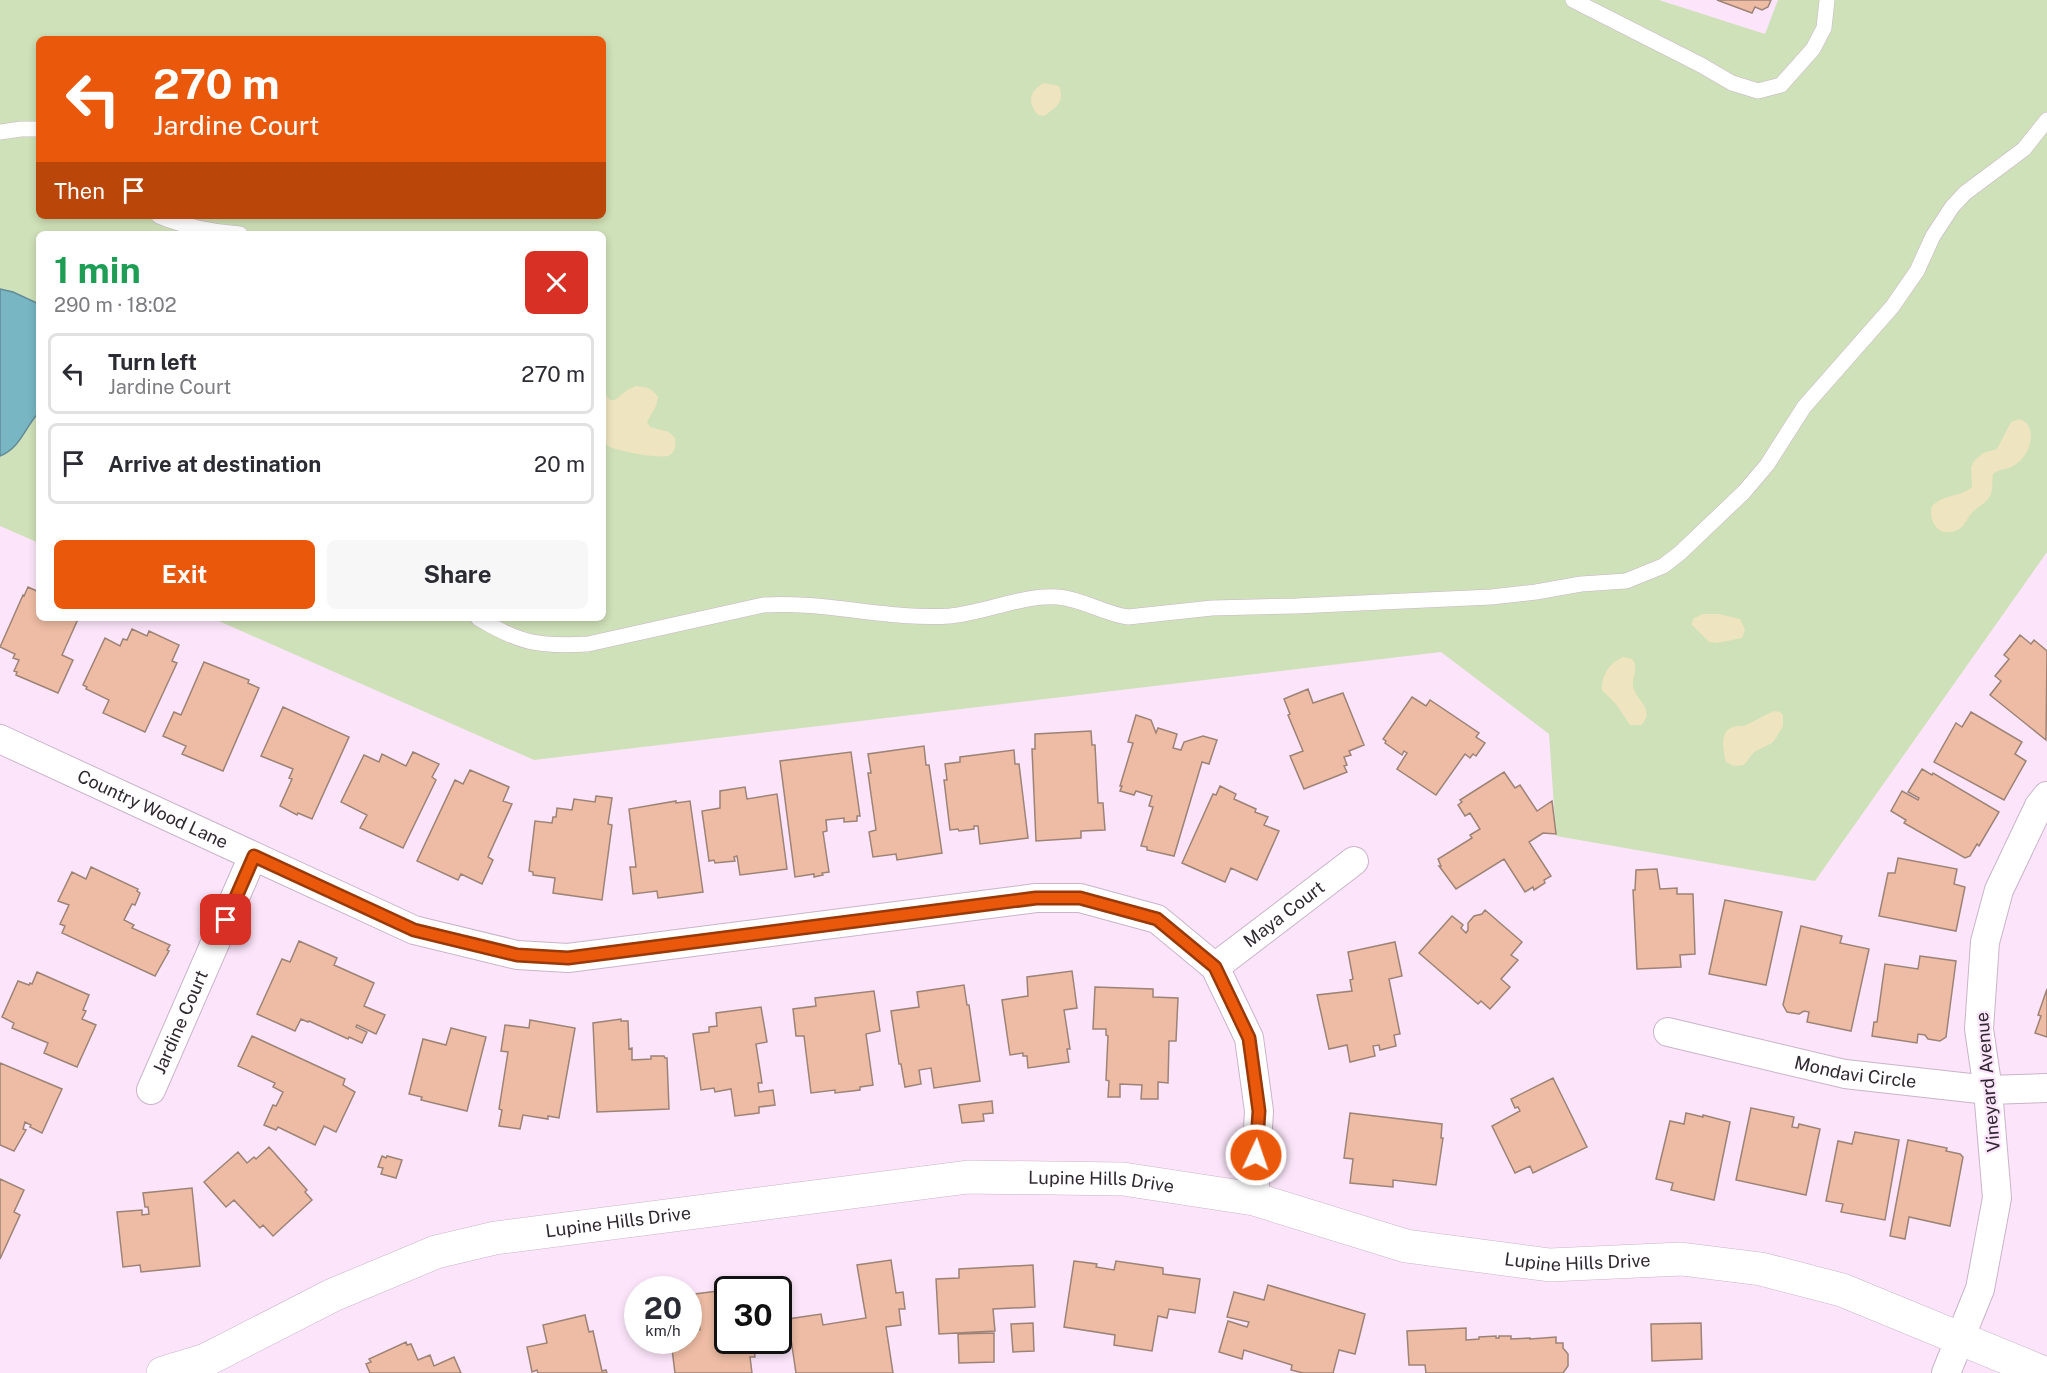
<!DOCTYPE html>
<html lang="en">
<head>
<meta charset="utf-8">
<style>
	:root { --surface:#fff; --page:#f7f7f7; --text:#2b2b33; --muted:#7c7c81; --line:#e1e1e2; --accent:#ea580c }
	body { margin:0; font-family:"Public Sans",sans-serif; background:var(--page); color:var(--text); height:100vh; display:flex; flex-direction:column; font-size:22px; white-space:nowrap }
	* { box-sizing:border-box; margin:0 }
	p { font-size:20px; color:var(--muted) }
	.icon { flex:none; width:33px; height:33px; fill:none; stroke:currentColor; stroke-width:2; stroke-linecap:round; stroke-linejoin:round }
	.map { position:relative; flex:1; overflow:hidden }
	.panel { position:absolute; left:36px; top:231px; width:570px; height:390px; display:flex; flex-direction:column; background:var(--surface); border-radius:9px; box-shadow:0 3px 9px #0003 }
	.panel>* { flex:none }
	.banner { position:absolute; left:36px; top:36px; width:570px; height:183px; border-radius:9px; box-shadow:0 3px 9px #0003; background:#ea580c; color:#fff; overflow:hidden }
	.speed { position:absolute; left:624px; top:1276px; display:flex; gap:12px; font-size:30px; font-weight:700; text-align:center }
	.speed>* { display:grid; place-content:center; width:78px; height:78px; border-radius:50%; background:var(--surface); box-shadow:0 3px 9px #0003; line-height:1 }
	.speed small { font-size:15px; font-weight:400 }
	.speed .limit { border:3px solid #111; border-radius:9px; background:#fff; color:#111 }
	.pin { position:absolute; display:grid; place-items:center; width:51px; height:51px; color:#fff; margin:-26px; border-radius:12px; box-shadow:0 3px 9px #0006 }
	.me { position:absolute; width:66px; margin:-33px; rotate:3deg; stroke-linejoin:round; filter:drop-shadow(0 0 4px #0008) }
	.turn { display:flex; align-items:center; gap:21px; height:126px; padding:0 18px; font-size:27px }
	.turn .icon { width:78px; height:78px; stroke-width:2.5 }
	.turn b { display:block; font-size:42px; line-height:51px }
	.then { display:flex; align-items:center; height:57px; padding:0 18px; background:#0003; gap:12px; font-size:22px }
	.round { display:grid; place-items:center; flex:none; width:63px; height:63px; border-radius:9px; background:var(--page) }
	.overview { display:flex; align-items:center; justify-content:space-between; height:102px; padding:0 18px }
	h1 { font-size:36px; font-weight:700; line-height:45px; color:#1e9e55 }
	.action { display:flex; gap:12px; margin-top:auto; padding:12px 18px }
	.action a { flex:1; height:69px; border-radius:9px; background:var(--accent); color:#fff; font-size:24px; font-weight:700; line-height:69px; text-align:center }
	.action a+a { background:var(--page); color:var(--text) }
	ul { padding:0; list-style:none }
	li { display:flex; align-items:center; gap:18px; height:81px; margin:0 12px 9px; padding:0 6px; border:3px solid var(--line); border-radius:9px }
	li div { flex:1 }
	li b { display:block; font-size:22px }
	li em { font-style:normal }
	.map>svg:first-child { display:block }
	.green { fill:#cfe1b8; fill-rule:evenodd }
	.sand { fill:#eee4bf }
	.water { fill:#78b6c4; stroke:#628b98; stroke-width:1.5 }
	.building { fill:#eebca4; stroke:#9d8376; stroke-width:1.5 }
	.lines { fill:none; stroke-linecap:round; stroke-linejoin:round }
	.service-casing { stroke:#c9b4c8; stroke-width:16 }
	.minor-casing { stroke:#c9b4c8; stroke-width:30 }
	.tertiary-casing { stroke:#c9b4c8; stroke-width:34 }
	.service { stroke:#fff; stroke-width:15 }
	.minor { stroke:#fff; stroke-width:28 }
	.tertiary { stroke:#fff; stroke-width:33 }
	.route-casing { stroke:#983908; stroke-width:15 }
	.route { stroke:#ea580c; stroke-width:10 }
	.labels { text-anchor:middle; stroke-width:4.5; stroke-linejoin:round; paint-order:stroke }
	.street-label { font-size:18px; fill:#302830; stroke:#fce5fa }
</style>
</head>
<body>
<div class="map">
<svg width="2047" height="1373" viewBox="0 0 2047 1373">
	<rect width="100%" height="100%" fill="#fce5fa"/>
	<path class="green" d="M0,0H1659L1765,34L1778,0H2047V552L1815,881L1556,836L1549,734L1441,652L534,760L212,618H603V234H39V543L0,526ZM39,39H603V216H39Z"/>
	<path class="sand" d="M1044,83L1059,86C1065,102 1057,107 1044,116L1038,115C1027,103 1029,91 1044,83Z
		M636,386C647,387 652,388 658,397L656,406L647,422L650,427L669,432L675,438C676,444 676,451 670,455C663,460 619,451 610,447C606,445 606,443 603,440V392L610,400H615L627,390Z
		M2020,419C2027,422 2030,426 2031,434C2031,448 2024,461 2011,467C2004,470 1999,469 1993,474C1992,481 1993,488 1991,494C1987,504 1977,506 1971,514C1966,520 1964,528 1955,531C1938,537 1928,521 1932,506C1946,493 1959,498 1972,487L1971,467L1974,461L1983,453L1997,449L2011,422Z
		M1703,614H1719L1740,619L1745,629L1742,638L1717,643L1709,642L1691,624L1694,618Z
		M1623,657L1632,659C1640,669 1631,676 1633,687C1637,701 1656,711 1641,725H1630L1616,704L1602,690C1601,676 1609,663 1623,657Z
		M1775,711L1780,712L1783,715V726L1776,738L1772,743L1754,752L1744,765L1734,766L1726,762C1723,751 1719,731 1733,727C1738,725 1744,727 1748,724C1757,720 1765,714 1775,711Z"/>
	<path class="water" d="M0,289L13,292L39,304V412C24,429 21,447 0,456Z"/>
	<path class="building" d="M1717,0H1771L1768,7L1762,10L1755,7L1752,13Z
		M28,587L39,592V618L78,619L62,655L73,660L58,693L16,675L17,672L14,671L19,660L13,658L15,654L0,647L23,595L24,596Z
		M132,629L147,636L149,631L179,645L172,661L177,663L145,732L103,713L109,700L86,689L87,687L83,685L105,638L120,646L123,639L127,640Z
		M2020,635L2031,644L2034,640L2047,651L2046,740L1990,695L2001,681L1995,676L2009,659L2004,655Z
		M204,662L249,680L248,683L259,688L223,771L182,754L186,746L163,736L174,712L181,715Z
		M1308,689L1313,703L1343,693L1364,745L1349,751L1351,755L1344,757L1347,765L1344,766L1347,772L1304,789L1290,756L1303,751L1288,715L1290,714L1284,699Z
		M1412,697L1426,706L1430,700L1479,733L1476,737L1485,743L1476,756L1473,754L1470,758L1465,754L1436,795L1397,769L1407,753L1404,751L1402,755L1385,743L1386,741L1383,739Z
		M283,707L349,737L312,819L298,813L297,815L280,806L292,779L289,778L293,769L261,756Z
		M1971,712L2022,742L2015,754L2026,761L2004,800L1934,762L1956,723L1962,727Z
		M1136,715L1151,720L1156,733L1158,728L1177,734L1173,748L1181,750L1184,742L1203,736L1217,740L1209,764L1202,762L1174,856L1147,850V847L1141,846L1153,807L1149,806L1152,796L1136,791L1134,795L1120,791L1122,786H1120L1133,743L1128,742Z
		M1091,731L1092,745H1095L1098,803H1103L1105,830L1081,831V838L1036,841L1032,749H1035V734Z
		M924,746L926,765H929L942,853L897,860L896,854L873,857L869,832L876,830L868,773H871L868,754Z
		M1014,750L1015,764H1019L1028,838L980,844L978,826H974V829L959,831L958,829L950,830L944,780H947L945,764L960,762V757Z
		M413,752L439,764L432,777L436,780L403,848L360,828L367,815L341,802L364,755L379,762L382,754L406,766Z
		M851,752L860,816H857V821L844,822V818L826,820L827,831L823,832L829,872L822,873L823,875L814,877V874L795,877L780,761Z
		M1922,769L1932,775L1933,773L1999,812L1979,846L1977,844L1970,856L1965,858L1904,823L1906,820L1891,811L1902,791L1918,800L1919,798L1908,792Z
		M470,770L509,787L503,801L512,804L488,857L493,860L482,884L461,874L458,880L417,861L455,780L463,784Z
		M1504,772L1515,788L1520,785L1537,811L1552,801L1556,834L1543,833L1529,842L1551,876L1544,880L1545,883L1534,890L1533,887L1525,892L1504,859L1456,889L1439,866H1441L1438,859L1472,838L1470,835L1480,829L1470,813L1465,816L1458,805L1462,802L1460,800Z
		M1220,786L1236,794L1234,799L1256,809L1255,812L1268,817L1264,825L1279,831L1257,880L1231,868L1225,882L1182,863L1213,794L1216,795Z
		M745,787L747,799L777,794L787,869L740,875L737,856L734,857L735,861L715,863L714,860L709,861L702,811L720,808V791Z
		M596,796L612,798L608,824L612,825L602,900L553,893L555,878L533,875V872L529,871L535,821L552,823L553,817H556L557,808L572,810L574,799L595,802Z
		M676,801V803L690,801L703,892L658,898L657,891L633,894L630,867H636L629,809Z
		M1898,858L1957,869L1954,884L1965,887L1956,931L1879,916L1888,873H1895Z
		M91,867L138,889L137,891L140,893L135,905L132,904L124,920L134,925L132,928L170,945L167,950L169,951L155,976L62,933L65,926L60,924L69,905L58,901L72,872L86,879Z
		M1657,869L1660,889L1677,888V894H1693L1695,954L1680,955L1681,967L1637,969L1633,890H1635L1636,870Z
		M1725,900L1782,912L1766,985L1709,974Z
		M1485,910L1522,942L1511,955L1518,960L1501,979L1510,987L1490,1009L1481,1001L1478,1004L1419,953L1452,916L1463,925L1461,928L1466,933L1468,930V923L1474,916L1482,914Z
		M1801,926L1842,936L1840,943L1869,949L1851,1031L1807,1022L1809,1012L1804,1011L1799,1014L1787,1012L1783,1005Z
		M299,941L337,958L334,965L374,983L364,1006L385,1015L376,1034L357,1025L356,1027L367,1032L362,1043L349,1037L348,1039L309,1021L308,1022L301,1019L295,1031L257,1014L282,959L290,962Z
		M1395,942L1402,976L1389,979L1400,1034L1394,1035L1396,1046L1380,1050L1379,1045L1373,1046L1375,1056L1350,1062L1347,1045L1329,1049L1317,995L1352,991L1350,980L1353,979L1348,952Z
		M1920,956L1956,961L1946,1037L1940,1041L1928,1039L1925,1035L1918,1034L1917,1043L1872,1036L1874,1022H1877L1885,964L1918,969Z
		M1072,971L1077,1008L1064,1010L1070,1049H1067L1069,1062L1028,1068L1027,1056H1023V1053L1010,1055L1002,1000L1028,996L1027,977Z
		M37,972L89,995L83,1010L86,1011L82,1019L96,1025L77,1067L44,1053L48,1043L12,1028L14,1023L2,1017L18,981L29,985L30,983L32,984Z
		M964,985L967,1005H969L980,1081L934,1088L931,1068L919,1070L921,1084L905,1087L901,1064H899L891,1011L919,1007L917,992Z
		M1095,987L1153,989V997L1178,998L1176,1041H1169L1168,1083L1158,1082V1099H1141L1142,1085L1120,1084V1097H1108L1109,1081L1106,1080L1108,1036L1106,1035V1029H1093Z
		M2047,989V1037L2035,1033L2041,1016L2038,1015Z
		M874,991L880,1031L866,1034L873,1085L860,1087V1090L835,1093V1090L811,1093L804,1036H796L793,1009L816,1006L815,998Z
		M761,1007L767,1042L756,1044L762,1083H758L759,1092L773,1090L775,1105L759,1107V1113L735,1116L731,1089L715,1092L714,1088L701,1090L693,1034L709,1032V1027L717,1026L716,1013Z
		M621,1019V1021H628L629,1049L632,1048V1060L651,1059V1056H664L665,1058H667L669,1109L597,1112L593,1023Z
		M530,1020L575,1028L559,1118L548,1116V1119L523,1115L520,1129L499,1126L502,1110L499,1109L508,1052L501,1051L505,1025L529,1028Z
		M451,1028L486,1037L467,1111L421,1100L422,1097L409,1094L423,1039L446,1045Z
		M252,1036L345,1079L343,1085L355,1092L336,1132L324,1126L315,1145L278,1127L276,1130L264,1125L273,1105L276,1106L283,1092L273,1087L275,1083L238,1066Z
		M0,1063L62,1089L42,1133L30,1127L31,1125L25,1122L23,1129L26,1130L14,1151L0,1145Z
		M1553,1078L1587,1147L1533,1173L1530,1166L1515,1173L1492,1126L1520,1111L1518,1107L1515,1108L1511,1099Z
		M992,1101L993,1113L983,1114L984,1121L962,1123L959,1105Z
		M1751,1108L1794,1117L1792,1127L1798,1128L1799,1124L1820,1129L1806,1195L1736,1180Z
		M1350,1113L1442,1124L1441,1138H1443L1436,1185L1393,1180V1187L1350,1183L1353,1159L1344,1158Z
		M1686,1113L1703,1117V1115L1730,1122L1714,1200L1671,1190L1673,1183L1656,1179L1670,1121L1684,1124Z
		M1855,1132L1899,1140L1885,1220L1841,1212L1843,1204L1826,1201L1838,1141L1852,1144Z
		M1908,1140L1947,1148L1946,1151L1960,1154L1963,1157L1950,1226L1909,1217L1905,1239L1890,1236Z
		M269,1147L307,1190L305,1192L312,1200L273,1236L263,1225L260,1228L234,1200L226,1207L204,1182L238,1152L247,1163L254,1157L256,1159Z
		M382,1156L386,1158L387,1156L402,1160L396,1178L381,1174L383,1168L378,1167Z
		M0,1179L24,1190L14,1212L20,1215L0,1259Z
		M192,1188L200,1266L141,1272L140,1265L123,1267L117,1212L142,1210V1215L149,1214L148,1207H145L143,1193Z
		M891,1260L896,1293L903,1292L905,1309H899L901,1325L886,1327L893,1373H796L788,1319L821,1314L823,1325L866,1318L857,1265Z
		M1074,1261L1097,1264L1096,1267L1114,1270L1116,1261L1163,1268V1274L1200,1279L1195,1313L1169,1309L1167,1318L1158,1316L1152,1351L1114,1345L1115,1335L1064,1327Z
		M1033,1265L1035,1307L993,1309L995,1331L939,1334L936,1279L959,1278V1269Z
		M1268,1285L1365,1314L1355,1354L1339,1350L1333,1373H1303L1291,1370L1292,1365L1244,1350L1242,1359L1219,1352L1228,1321L1247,1327L1249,1322L1227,1317L1234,1292L1264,1300Z
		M741,1288V1290H728V1341H753L755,1357H750L752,1373H675L671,1341H688V1332L700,1330L695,1294Z
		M585,1315L589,1332L593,1331L602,1371L606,1370L607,1373H538L537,1370L532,1372L527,1347L547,1343L543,1325Z
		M1033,1323L1034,1351L1013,1352L1011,1324Z
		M1701,1323L1702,1359L1652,1361L1651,1324Z
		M1466,1328V1340L1479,1339V1337L1496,1336V1338H1499V1336H1511V1339L1530,1338V1339L1556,1337V1343H1563V1348L1568,1354V1366L1563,1373H1426L1425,1365H1409L1407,1331Z
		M994,1333V1362L959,1363L958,1334Z
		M406,1342L407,1345L411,1344L418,1360L430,1355L434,1366L454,1357L461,1373H370L366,1364L371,1362L369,1359Z"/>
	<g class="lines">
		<g class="service-casing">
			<path id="service" d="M1573,0L1701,65L1732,83L1758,91L1781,85L1813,49L1824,28L1827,0
				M0,132L21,129H39
				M159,216C186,227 212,232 240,234
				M478,618C519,643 539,647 588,644L763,605C826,601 887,620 950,616C985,613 1024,594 1058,597C1083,599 1104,614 1128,617L1212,608L1296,606L1491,597L1536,592L1581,584L1626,581L1663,566L1680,553L1744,492L1767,465L1804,407L1892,307L1917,271L1933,236L1952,207L1965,193L2024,149L2047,120"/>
		</g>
		<g class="minor-casing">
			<g id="minor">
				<path id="s1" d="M0,739L414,930L517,955L568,958L1036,898H1080L1157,919L1215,967L1249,1038L1259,1111L1254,1199"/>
				<path id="s2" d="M1215,967L1354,861"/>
				<path id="s3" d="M1668,1032L1845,1074L1988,1090L2047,1088"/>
				<path id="s4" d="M151,1090L253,856"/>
				<path d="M1946,1373L1980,1289L1997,1198L1988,1090L1979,1029L1985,942L1999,890L2039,806L2047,796"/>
			</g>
		</g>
		<g class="tertiary-casing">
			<g id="tertiary">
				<path id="s5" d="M163,1373L206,1360L333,1295L436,1252L495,1238L968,1177L1123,1179L1254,1199L1406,1246L1550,1265L1681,1259L1761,1269L1842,1290L2044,1373"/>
			</g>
		</g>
		<use href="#service" class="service"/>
		<use href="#minor" class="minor"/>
		<use href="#tertiary" class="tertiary"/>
	</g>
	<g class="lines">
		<g class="route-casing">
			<path id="route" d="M226,920L254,856L414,930L517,955L568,958L1036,898H1080L1157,919L1215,967L1249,1038L1259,1111L1256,1155"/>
		</g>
		<use href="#route" class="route"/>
	</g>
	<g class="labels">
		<g class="street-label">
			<text dy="6" stroke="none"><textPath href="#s1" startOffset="168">Country Wood Lane</textPath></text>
			<text dy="6" stroke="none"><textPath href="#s2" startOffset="87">Maya Court</textPath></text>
			<text dy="6" stroke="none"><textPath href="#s4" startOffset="74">Jardine Court</textPath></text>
			<text dy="6" stroke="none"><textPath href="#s3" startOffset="192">Mondavi Circle</textPath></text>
			<text transform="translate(1988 1082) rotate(-95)" y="6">Vineyard Avenue</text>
			<text dy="6" stroke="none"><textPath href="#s5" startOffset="970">Lupine Hills Drive</textPath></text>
			<text dy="6" stroke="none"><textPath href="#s5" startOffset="484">Lupine Hills Drive</textPath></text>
			<text dy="6" stroke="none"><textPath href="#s5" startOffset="1456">Lupine Hills Drive</textPath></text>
		</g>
	</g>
</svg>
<div class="speed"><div>20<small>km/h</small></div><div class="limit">30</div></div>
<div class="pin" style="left:226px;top:920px;background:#d93025"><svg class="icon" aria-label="arrive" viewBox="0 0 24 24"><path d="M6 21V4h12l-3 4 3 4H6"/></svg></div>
<svg class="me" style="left:1256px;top:1155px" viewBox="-20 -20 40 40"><circle r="17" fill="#ea580c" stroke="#fff" stroke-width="3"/><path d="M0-11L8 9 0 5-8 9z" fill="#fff"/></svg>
<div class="banner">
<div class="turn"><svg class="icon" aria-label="left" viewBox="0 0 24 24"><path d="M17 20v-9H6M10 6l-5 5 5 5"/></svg><div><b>270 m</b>Jardine Court</div></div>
<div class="then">Then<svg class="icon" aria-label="arrive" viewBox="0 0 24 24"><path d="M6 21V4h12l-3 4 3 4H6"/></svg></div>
</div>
<section class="panel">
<div class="overview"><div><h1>1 min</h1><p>290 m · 18:02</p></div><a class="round" style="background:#d93025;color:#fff"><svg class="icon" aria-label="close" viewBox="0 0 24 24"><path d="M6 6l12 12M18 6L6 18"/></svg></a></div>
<ul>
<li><svg class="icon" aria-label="left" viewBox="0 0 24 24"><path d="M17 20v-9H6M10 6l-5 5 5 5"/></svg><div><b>Turn left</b><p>Jardine Court</p></div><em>270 m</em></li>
<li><svg class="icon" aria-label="arrive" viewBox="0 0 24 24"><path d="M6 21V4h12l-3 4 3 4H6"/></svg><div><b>Arrive at destination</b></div><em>20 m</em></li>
</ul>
<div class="action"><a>Exit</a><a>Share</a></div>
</section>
</div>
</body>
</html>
